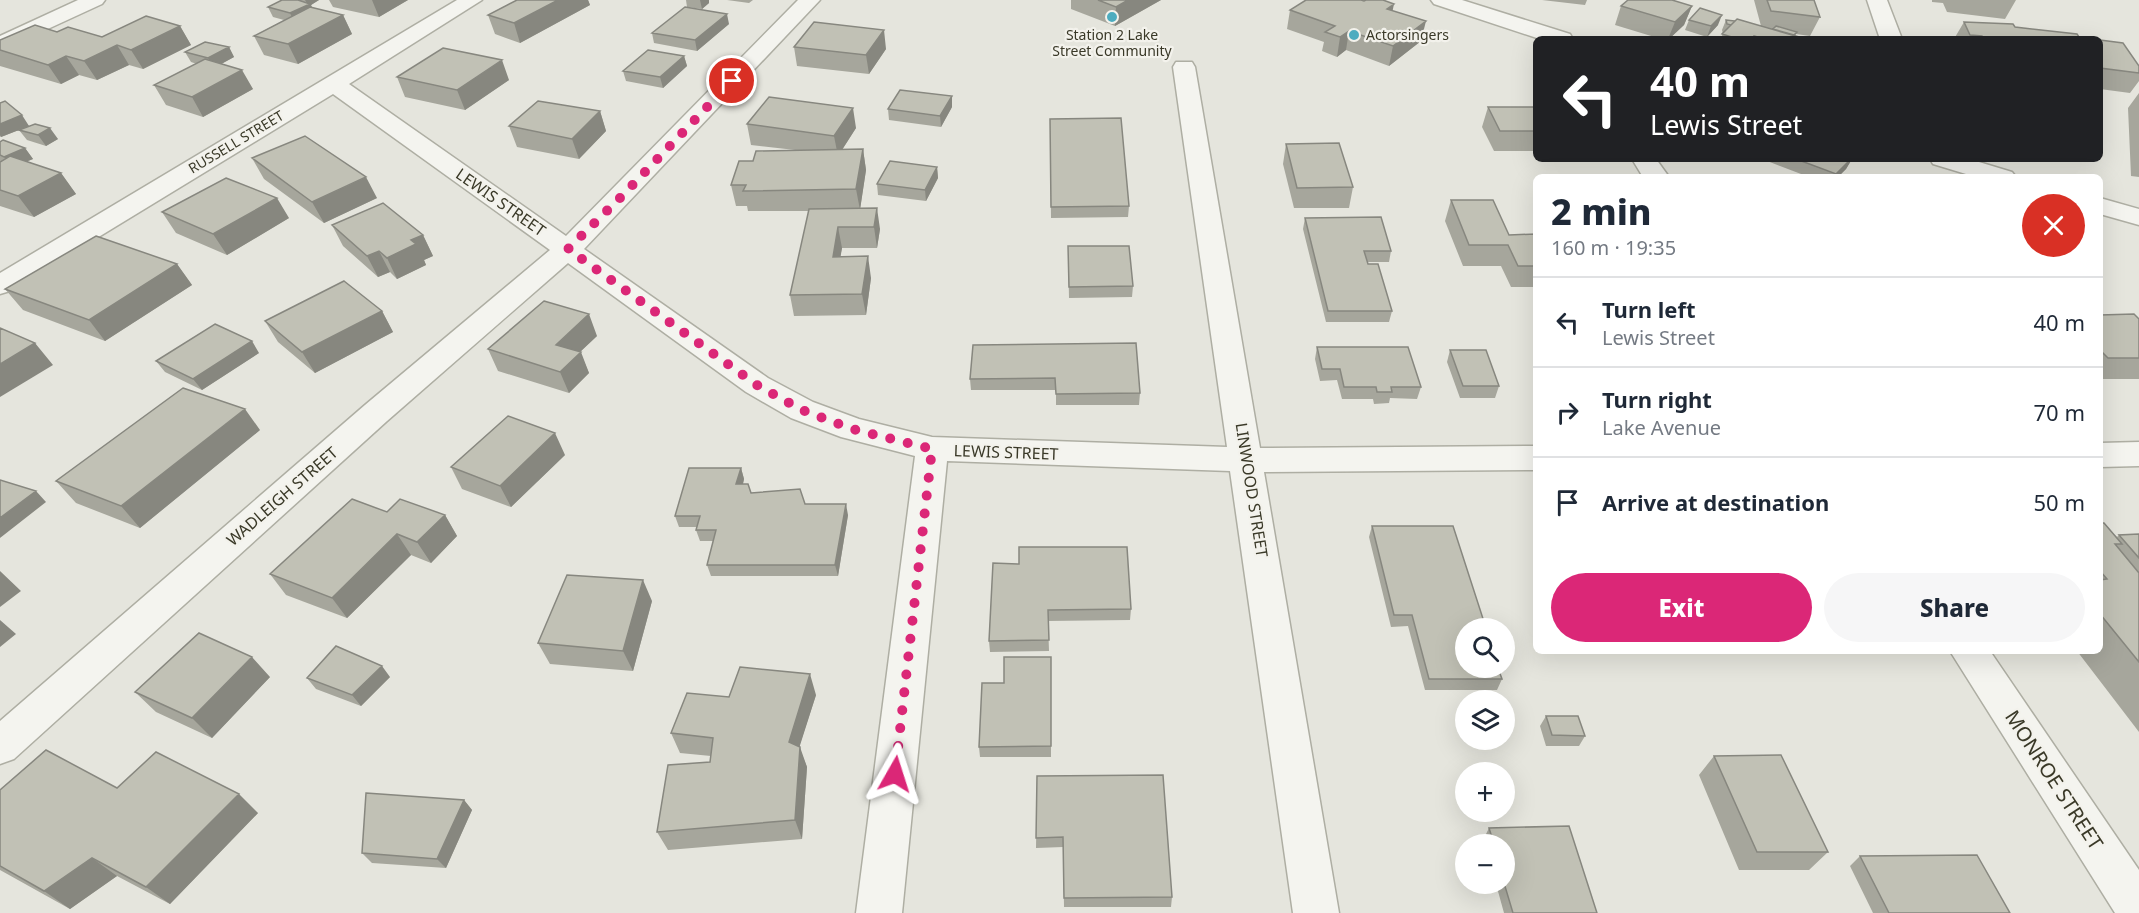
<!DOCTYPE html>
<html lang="en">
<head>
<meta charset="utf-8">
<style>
	:root { --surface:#fff; --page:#f6f6f7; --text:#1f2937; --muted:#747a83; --line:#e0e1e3; --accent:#db2777 }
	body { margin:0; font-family:"Noto Sans",sans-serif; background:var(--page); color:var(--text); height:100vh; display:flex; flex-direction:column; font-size:22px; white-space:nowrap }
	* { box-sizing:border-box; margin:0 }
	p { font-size:20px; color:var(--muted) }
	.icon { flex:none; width:33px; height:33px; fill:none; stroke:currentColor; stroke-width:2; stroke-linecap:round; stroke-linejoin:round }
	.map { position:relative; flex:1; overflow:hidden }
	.sheet { position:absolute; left:1533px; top:174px; width:570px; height:480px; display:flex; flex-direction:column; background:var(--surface); border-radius:9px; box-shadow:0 6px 24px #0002 }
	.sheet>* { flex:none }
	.banner { position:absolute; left:1533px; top:36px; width:570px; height:126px; border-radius:9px; box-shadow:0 6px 24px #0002; background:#202124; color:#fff; overflow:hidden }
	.buttons { position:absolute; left:1455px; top:618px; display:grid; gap:12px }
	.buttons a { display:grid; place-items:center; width:60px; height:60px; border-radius:50%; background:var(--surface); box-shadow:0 6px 24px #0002; font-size:30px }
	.pin { position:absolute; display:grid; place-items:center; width:51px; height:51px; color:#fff; margin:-26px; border:3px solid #fff; border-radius:50%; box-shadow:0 2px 6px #0007 }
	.me { position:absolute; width:66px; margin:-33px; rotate:6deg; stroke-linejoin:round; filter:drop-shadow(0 0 4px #0008) }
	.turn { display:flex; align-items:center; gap:21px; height:126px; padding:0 18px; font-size:27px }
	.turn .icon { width:78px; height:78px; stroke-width:2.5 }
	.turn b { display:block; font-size:42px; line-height:51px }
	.round { display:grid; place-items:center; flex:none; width:63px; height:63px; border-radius:32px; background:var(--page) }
	.headline { display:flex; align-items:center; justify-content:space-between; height:102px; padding:0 18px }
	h1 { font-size:36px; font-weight:800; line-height:45px }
	.button { display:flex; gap:12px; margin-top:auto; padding:12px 18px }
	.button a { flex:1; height:69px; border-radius:36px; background:var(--accent); color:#fff; font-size:24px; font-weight:800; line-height:69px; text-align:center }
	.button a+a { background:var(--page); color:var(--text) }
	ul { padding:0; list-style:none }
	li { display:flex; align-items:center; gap:18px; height:90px; padding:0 18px; border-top:2px solid var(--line) }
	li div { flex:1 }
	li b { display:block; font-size:22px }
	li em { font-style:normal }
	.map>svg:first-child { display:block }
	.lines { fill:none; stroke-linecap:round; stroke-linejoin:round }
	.minor-casing { stroke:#aeaea3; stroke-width:3 }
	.tertiary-casing { stroke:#aeaea3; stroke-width:3 }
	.minor { fill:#f4f4ef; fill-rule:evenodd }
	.tertiary { fill:#f4f4ef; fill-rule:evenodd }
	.wall { fill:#a6a69c }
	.shaded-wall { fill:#87877f }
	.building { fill:#c1c1b5; stroke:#87877f; stroke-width:1.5 }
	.route { stroke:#db2777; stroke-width:10; stroke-dasharray:0 18 }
	.poi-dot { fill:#4dacbf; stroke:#f3f2ec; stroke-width:2 }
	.labels { text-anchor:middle; stroke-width:4.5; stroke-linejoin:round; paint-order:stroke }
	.far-poi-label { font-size:14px; fill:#3a3928; stroke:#f3f2ec }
	.far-street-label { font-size:14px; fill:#3a3928; stroke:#f3f2ec }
	.street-label { font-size:16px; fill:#3a3928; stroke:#f3f2ec }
	.near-street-label { font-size:20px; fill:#3a3928; stroke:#f3f2ec }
</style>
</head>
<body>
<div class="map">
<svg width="2139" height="913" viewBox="0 0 2139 913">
	<rect width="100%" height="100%" fill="#e5e5dd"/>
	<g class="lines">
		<g class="minor-casing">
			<path id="minor" d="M78,0H105L102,4L0,51V36Z
				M457,0H482L349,84L566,236L798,0H820L584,249L768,378L813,402L859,419L932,437L1227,447L1173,67L1176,62H1192L1195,67L1260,448L1536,446V470L1264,472L1339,913H1293L1230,471L947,461L902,913H856L915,456L841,437L791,418L746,392L568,263L387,421L14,759L0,764V721L365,405L550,250L333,94L10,291L0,294V273Z
				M1632,159H1656L1669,177H1643Z
				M2139,442V466L2100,467V443Z
				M1950,651H1990L2139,870V913H2115Z"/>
		</g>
		<g class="tertiary-casing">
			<path id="tertiary" d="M1431,0H1462L1570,34L1573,39H1540L1434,4Z
				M1867,0H1887L1902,39H1880Z
				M1930,159H1969L2012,172L2016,177H1976L1933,164Z
				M2100,198L2139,209V225L2100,214Z"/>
		</g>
		<use href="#minor" class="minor"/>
		<use href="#tertiary" class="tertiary"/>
	</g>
	<path class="wall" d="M282,0H319L311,5L312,8L343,15L352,34L298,64L264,55L254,36L284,20L273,17L268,7Z
		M329,0H408L379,17L333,7Z
		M517,0H588L590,5L520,43L495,34L488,15Z
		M686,0H709V3L702,9L687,7Z
		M727,0H753L749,3Z
		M1071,0H1161L1115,26L1071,9Z
		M1542,0H1587L1585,5Z
		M1754,0H1814L1820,17L1810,36L1796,34L1795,36L1806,39H1720L1723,34L1722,30L1726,20L1761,26Z
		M1932,0H2016L2005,19L1947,12L1943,3L1932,2Z
		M1621,6H1692L1684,25L1669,39H1661L1615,25Z
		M1290,10L1393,11L1421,41L1389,66L1346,50L1337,57L1322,51L1324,42L1287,29Z
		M1689,20L1718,25L1707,37L1685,30Z
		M1964,22L2015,27L2093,39H1954Z
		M729,24L697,51L654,43L652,33Z
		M180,26L191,45L143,69L129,65L97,80L79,75L61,84L0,66V40L57,32L102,37Z
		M2100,40L2139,66V81L2130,93L2100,89Z
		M229,47L234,57L221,64L253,89L203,117L166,105L154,85L197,64L191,62L185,52Z
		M794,47L886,49L869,74L797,66Z
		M684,56L687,66L663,88L626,81L623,71Z
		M397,77L509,80L465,110L405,97Z
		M2139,93V177L2131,176L2128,108Z
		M0,103L29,126L58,139L46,146L27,140L19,130L1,137L0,136Z
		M952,107L941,127L889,120L888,109Z
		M1488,107H1536V151H1494L1482,127Z
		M600,111L606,131L579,159L517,147L509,126Z
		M1050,119L1129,206L1128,217L1051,218Z
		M747,124L856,128L842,150L863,149L866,170L860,209L880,229L877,248H842L840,257L871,278L866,315L794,316L790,295L809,211H748L747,206H736L731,185L753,161L795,150L751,145Z
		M0,142L25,148L33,159L26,162L61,173L76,194L34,217L0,206Z
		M1286,144L1353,187L1349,208H1294L1283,164Z
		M252,158L377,198L324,223L264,179Z
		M1762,159H1852L1846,169L1838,177H1809Z
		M937,167L938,178L926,201L878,195L877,184Z
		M1451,200L1509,235L1536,234V287H1511L1501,266H1463L1445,221Z
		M162,212L289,218L227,255L176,233Z
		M1305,218L1391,251L1389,262H1367L1392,311L1389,322H1326L1303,229Z
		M332,225L423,235L433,256L424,260L426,265L397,279L390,272L378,277L343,246Z
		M1068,246L1133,286L1132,297L1069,298Z
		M177,264L192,285L105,341L23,310L5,289Z
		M382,311L393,332L315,373L278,342L265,321Z
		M2100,315L2139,358V379H2100Z
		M597,336L580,352L589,373L569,393L498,371L488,349Z
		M973,345L1140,393L1139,405H1056V390H971L970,379Z
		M1317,347L1421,387L1417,399L1390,398L1389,403L1374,404L1373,399H1342L1337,380L1320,381L1315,359Z
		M1450,350L1499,386L1495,398H1460L1447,362Z
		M259,353L202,390L165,372L156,361Z
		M260,430L140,528L76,503L56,481Z
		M565,455L511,507L462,489L451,467Z
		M741,468L744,479L743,484L751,493L805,504L848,515L838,576H711L707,565L713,541H700L696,530V527H679L675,516Z
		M387,512L445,515L457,536L431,563L411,555L347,618L286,595L270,574Z
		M2100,523L2117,537L2119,535L2139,534V732L2077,651H2100Z
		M1372,526L1502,679L1497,690H1425L1408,626L1391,627L1369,537Z
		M993,563L1131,609L1130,620L1048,621L1049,651L990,652L989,641Z
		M652,601L633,671L550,664L538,643Z
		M1051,657V757H980L979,747L1004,683Z
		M270,677L212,738L156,712L135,692Z
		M390,677L361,706L316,689L307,678Z
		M816,695L799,747L807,767L802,839L668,850L657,832L710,762L711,756L680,753L671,733L729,697Z
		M1546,716L1585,736L1579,746H1546L1540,726Z
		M1714,756L1828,852L1809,870H1739L1699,775Z
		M1037,776L1172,897L1171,907H1064L1063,847L1036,848Z
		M0,790L258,813L170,904L117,876L70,909L0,870Z
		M464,800L472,810L446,868L372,863L362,853Z
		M1489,828L1597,913H1504L1496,884H1504V844H1485L1484,838Z
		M1860,856L2010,913H1873L1850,866Z"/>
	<path class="shaded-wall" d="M305,0H319L311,5L315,14L295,24L290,13L308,5Z
		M372,0H408L379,17Z
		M558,0H588L590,5L520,43L514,23Z
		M700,0H709V3L702,9Z
		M1128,0H1161L1115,26L1116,7Z
		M1394,4L1390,23L1387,9Z
		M1692,6L1684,25L1669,39H1668L1675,22Z
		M727,14L729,24L697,51L695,40Z
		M343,15L352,34L298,64L288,44Z
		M1722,15L1718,25L1707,37L1711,26Z
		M1426,21L1421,41L1389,66L1393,46Z
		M180,26L191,45L143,69L131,50Z
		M884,30L886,49L869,74L866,55Z
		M1349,31L1346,50L1337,57L1340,37Z
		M117,45L129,65L97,80L84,61Z
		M229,47L234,57L214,68L208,58Z
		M66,56L79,75L61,84L48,65Z
		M684,56L687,66L663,88L660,77Z
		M502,60L509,80L465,110L457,90Z
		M242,70L253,89L203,117L192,97Z
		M952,96V107L941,127L940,116Z
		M853,108L856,128L838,156L834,136Z
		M600,111L606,131L579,159L572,139Z
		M22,115L29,126L1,137L0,135V124Z
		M50,128L58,139L46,146L38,135Z
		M25,148L33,159L12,167L4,157Z
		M863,149L866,170L860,210L856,189Z
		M1852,159L1846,169L1838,177H1835L1836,174Z
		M937,167L938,178L926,201L925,190Z
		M61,173L76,194L34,217L18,196Z
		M366,177L377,198L324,223L312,202Z
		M277,198L289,218L227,255L213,234Z
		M877,208L880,229L877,248L874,227Z
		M838,227L842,248L837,278L833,257Z
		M423,235L433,256L424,260L426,265L397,279L387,258L411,240Z
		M379,251L390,272L378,277L367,256Z
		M868,256L871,278L866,315L862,294Z
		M177,264L192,285L105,341L89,320Z
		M382,311L393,332L315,373L302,352Z
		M589,314L597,336L565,366L556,345Z
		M252,341L259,353L202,390L193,379Z
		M35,343L53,365L0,397V364Z
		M581,352L589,373L569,393L560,372Z
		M245,409L260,430L140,528L121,506Z
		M555,433L565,455L511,507L500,486Z
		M741,468L744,479L740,496L736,484Z
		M36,491L46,502L0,538V518Z
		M846,504L848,515L838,576L835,565Z
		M445,515L457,536L431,563L417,542Z
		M397,534L411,555L347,618L332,598Z
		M0,571L21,591L0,607Z
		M643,580L652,601L633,671L623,651Z
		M0,620L16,634L0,647Z
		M252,657L270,677L212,738L192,718Z
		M382,666L390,677L361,706L352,695Z
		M810,674L816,695L795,761L789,742Z
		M800,747L807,767L802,839L795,820Z
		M239,794L258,813L170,904L146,887Z
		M464,800L472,810L446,868L437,859Z
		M92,858L117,876L70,909L44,891Z"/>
	<path class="building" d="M282,0H298L310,4L290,13L268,7Z
		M517,0H558L514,23L488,15Z
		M1098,0H1128L1116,7Z
		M1306,0H1361L1364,1L1366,0H1383L1394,4L1387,9L1426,21L1393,46L1349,31L1340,37L1325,32L1335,26L1290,10Z
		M1628,0H1672L1692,6L1675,22L1621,6Z
		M1767,0H1814L1820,17L1771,11Z
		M310,7L343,15L288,44L254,36Z
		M685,7L727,14L695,40L652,33Z
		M1700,8L1722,15L1711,26L1689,20Z
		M146,16L180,26L131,50L117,45L84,61L66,56L48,65L0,50V40L35,25L57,32L68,27L102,37Z
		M1737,19L1806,39H1764L1754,36L1752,39H1738L1722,34Z
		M1726,20L1735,21L1731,25L1727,24Z
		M814,22L884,30L866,55L794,47Z
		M1964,22L2013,24L2015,27L2077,34L2079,37L2093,39H1983L1982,36L1970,35Z
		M1776,26L1797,32L1794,35L1773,29Z
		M2100,40L2123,43L2139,66V73L2100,68Z
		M205,42L229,47L208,58L185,52Z
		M443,48L502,60L457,90L397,77Z
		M648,50L684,56L660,77L623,71Z
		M205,59L242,70L192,97L154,85Z
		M900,90L952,96L940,116L888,109Z
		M769,97L853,108L834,136L747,124Z
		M5,101L22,115L0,124V103Z
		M538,101L600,111L572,139L509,126Z
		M1488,107H1536V131H1500Z
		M1121,118L1129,206L1051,207L1050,119Z
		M35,124L50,128L38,135L19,130Z
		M305,136L366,177L312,202L252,158Z
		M3,140L25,148L4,157L0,155V142Z
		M1339,143L1353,187L1297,188L1286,144Z
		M863,149L856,189L743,191L746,185H731L739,161H753L756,151Z
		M10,156L61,173L18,196L0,190V162Z
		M1796,159H1851L1836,174Z
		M890,161L937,167L925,190L877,184Z
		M226,178L277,198L213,234L162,212Z
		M1451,200H1493L1509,235L1536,234V266H1518L1508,245H1469Z
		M383,203L423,235L411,240L416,244L387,258L379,251L367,256L332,225Z
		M877,208L874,227H838L833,257L868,256L862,294L790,295L809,209Z
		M1381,217L1391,251H1364L1368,264H1378L1392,311H1328L1305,218Z
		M96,236L177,264L89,320L5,289Z
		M1068,246H1129L1133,286L1069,287Z
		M344,281L382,311L302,352L265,321Z
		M544,301L589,314L556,345L581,352L560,372L488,349Z
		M2134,314L2139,319V358H2108L2100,350V315Z
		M215,324L252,341L193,379L156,361Z
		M0,328L35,343L0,364Z
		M1136,343L1140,393L1056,394L1055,378L970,379L973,345Z
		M1317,347H1408L1421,387H1391L1392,392H1377L1376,387H1344L1340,369H1322Z
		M1450,350H1486L1499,386H1463Z
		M183,388L245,409L121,506L56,481Z
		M508,416L555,433L500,486L451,467Z
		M689,468H741L736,484H748L751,493L800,489L805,504H846L835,565H707L716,530H696L700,516H675Z
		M0,480L36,491L0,518Z
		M352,499L387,512L400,499L445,515L417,542L397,534L332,598L270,574Z
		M2100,523H2104L2122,544H2115L2139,573V662L2100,614V580L2107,579L2100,571Z
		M1372,526H1453L1486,628H1466V668H1498L1502,679H1429L1412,615H1394Z
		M2139,534V558L2119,535Z
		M1019,547H1127L1131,609L1048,610L1049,640L989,641L993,563L1019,564Z
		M567,575L643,580L623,651L538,643Z
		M199,633L252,657L192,718L135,692Z
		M336,646L382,666L352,695L307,678Z
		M1004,657H1051V746L979,747L982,683H1004Z
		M740,667L810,674L789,742L800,747L795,820L657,832L668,765L710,762L713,738L671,733L687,693L729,697Z
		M1546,716H1578L1585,736L1552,735Z
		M46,750L117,788L156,752L239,794L146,887L92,858L44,891L0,866V790Z
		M1781,755L1828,852H1757L1714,756Z
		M1163,775L1172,897L1064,898L1063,837L1036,838L1037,776Z
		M366,793L464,800L437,859L362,853Z
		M1569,826L1597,913H1513L1504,883V844H1494L1489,828Z
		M1977,855L2010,913H1889L1860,856Z"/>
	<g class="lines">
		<path class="route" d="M732,81L623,195L568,249L757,385L802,410L852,429L932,449L895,774"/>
	</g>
	<g class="poi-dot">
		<circle cx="1112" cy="17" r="6"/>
		<circle cx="1354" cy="35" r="6"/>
	</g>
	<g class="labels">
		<g class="far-poi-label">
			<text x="1112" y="40">Station 2 Lake<tspan x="1112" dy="16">Street Community</tspan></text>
			<text x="1366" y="40" text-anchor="start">Actorsingers</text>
		</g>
		<g class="far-street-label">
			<text transform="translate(236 142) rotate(-31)" y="5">RUSSELL STREET</text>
		</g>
		<g class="street-label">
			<text transform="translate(501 202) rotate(35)" y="6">LEWIS STREET</text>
			<text transform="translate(1006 452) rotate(2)" y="6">LEWIS STREET</text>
			<text transform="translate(1252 490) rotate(81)" y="6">LINWOOD STREET</text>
			<text transform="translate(282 496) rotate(-41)" y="6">WADLEIGH STREET</text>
		</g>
		<g class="near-street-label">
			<text transform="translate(2054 780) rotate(57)" y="7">MONROE STREET</text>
		</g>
	</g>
</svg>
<div class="buttons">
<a><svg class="icon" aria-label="search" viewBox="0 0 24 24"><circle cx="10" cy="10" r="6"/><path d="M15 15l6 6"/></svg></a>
<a><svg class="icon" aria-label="layers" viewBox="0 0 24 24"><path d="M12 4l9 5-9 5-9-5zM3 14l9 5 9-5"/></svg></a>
<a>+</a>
<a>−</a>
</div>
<div class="pin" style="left:732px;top:81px;background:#d93025"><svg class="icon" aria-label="arrive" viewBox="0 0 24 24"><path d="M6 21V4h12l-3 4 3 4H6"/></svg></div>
<svg class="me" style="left:895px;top:774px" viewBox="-20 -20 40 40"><path d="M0-17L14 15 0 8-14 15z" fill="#db2777" stroke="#fff" stroke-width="4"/></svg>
<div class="banner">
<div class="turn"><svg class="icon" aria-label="left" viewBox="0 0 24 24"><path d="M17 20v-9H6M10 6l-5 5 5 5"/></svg><div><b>40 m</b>Lewis Street</div></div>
</div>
<section class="sheet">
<div class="headline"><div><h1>2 min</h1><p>160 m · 19:35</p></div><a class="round" style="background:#d93025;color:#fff"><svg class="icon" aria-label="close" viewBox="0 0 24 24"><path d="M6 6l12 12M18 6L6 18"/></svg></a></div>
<ul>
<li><svg class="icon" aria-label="left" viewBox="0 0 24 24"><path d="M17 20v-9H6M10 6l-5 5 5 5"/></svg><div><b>Turn left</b><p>Lewis Street</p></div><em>40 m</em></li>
<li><svg class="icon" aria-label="right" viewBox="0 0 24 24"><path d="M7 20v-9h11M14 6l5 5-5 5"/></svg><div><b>Turn right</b><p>Lake Avenue</p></div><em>70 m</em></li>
<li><svg class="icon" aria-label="arrive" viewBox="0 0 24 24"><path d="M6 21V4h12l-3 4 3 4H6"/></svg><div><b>Arrive at destination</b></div><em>50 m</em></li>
</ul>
<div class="button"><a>Exit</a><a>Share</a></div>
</section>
</div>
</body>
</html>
